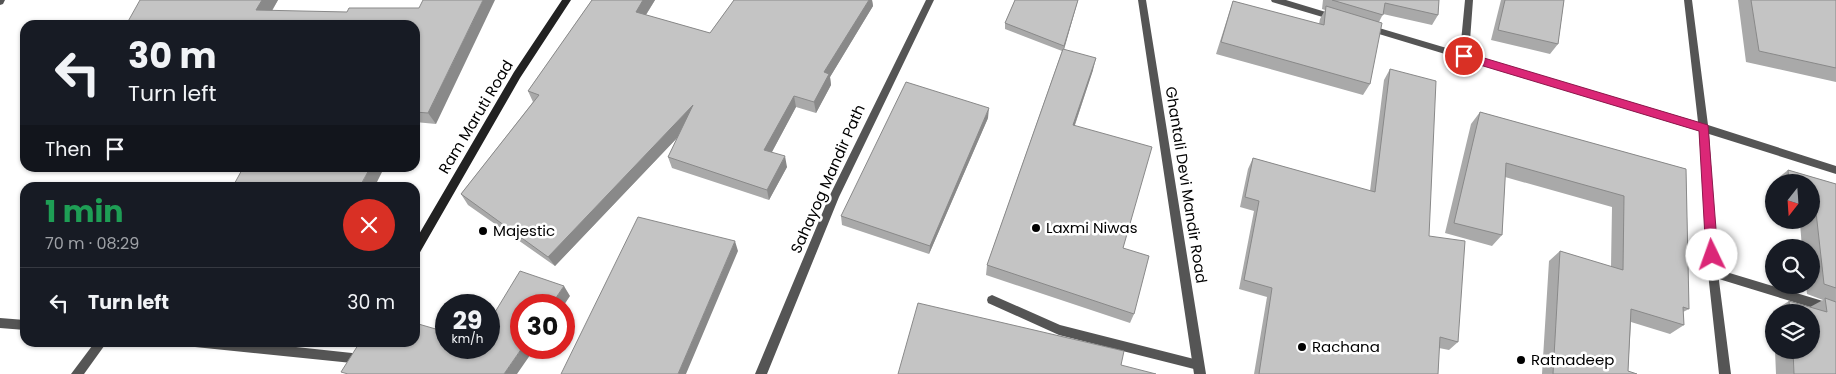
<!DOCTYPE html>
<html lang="en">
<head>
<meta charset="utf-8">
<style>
	:root { --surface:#171b24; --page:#242831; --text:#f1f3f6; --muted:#9ea1a6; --line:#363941 }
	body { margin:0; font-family:Poppins,sans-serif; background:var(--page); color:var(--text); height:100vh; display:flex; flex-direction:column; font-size:19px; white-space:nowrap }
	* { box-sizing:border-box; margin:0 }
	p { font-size:16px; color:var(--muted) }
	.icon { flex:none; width:28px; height:28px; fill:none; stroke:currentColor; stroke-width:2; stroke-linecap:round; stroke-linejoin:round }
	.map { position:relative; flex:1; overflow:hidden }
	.drawer { position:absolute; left:20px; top:182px; width:400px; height:165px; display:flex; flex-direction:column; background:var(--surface); border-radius:15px; box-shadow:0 1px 4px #0004 }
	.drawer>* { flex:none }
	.hud { position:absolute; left:20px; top:20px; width:400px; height:152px; border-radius:15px; box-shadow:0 1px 4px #0004; background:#171b24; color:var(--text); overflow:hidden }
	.needle { width:32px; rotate:197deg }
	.buttons { position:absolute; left:1765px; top:174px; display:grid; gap:10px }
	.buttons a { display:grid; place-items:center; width:55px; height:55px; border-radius:50%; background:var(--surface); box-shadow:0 1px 4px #0004; font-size:25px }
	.speed { position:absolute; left:435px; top:294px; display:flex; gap:10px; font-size:25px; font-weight:700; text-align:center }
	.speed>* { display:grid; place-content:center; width:65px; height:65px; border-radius:50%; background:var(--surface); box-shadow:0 1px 4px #0004; line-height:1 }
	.speed small { font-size:12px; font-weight:400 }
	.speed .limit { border:8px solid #d22; background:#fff; color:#111 }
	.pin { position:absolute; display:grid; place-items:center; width:42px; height:42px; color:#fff; margin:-21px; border:2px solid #fff; border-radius:50%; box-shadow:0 1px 5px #0007 }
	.me { position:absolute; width:55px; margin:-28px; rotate:357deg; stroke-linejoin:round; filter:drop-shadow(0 0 4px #0008) }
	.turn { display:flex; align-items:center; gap:18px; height:105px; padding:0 25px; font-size:22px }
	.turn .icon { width:65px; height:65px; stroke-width:2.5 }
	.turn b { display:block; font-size:35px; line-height:42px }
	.then { display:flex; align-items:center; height:48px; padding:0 25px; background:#0003; gap:10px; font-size:19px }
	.round { display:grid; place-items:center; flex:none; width:52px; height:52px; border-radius:26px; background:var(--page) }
	.summary { display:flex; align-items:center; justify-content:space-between; height:85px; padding:0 25px }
	h1 { font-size:30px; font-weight:700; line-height:38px; color:#1e9e55 }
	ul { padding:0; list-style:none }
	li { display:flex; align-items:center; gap:15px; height:70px; padding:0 25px; border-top:1px solid var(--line) }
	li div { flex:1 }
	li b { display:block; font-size:19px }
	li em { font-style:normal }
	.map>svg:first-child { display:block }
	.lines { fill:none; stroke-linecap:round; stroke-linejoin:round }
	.lane { fill:#555; fill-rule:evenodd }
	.street { fill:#555; fill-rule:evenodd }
	.secondary { fill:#222; fill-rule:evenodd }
	.wall { fill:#a9a9a9 }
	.shaded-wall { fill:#898989 }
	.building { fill:#c4c4c4; stroke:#898989 }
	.route { fill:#db2777; stroke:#8e194d }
	.poi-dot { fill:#000; stroke:#fff; stroke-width:2 }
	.labels { text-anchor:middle; stroke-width:5; stroke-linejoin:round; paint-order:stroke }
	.street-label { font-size:15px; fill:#000; stroke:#fff }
	.poi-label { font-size:15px; fill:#000; stroke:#fff; text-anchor:start }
</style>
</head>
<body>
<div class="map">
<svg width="1836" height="374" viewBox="0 0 1836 374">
	<rect width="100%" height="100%" fill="#fff"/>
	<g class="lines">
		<path class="lane" d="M1713,268L1836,305V315L1709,276L1708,273L1709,270Z
			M992,295L1060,325L1198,360L1202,361L1204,365L1202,369L1198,370L1059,335L988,303L987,300L988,297Z
			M95,342H107L84,374H71Z"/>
		<path class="street" d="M0,0H5L3,4L0,5Z
			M926,0H934L839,197L767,374H755L829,197Z
			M1138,0H1146L1206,374H1194Z
			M1271,0H1286L1339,16L1340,18L1336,21L1272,2Z
			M1465,0H1473L1469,54L1698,122L1684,0H1692L1708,125L1836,166V174L1709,134L1718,273L1731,374H1719L1708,273L1699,131L1369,31L1364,28L1369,25L1460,52Z
			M0,318L25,320V330L0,328Z
			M190,342H250L352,353L356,354L358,358L356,362L352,363L195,347L191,346Z"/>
		<path class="secondary" d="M562,0H571L520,78L419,254L415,256V241L514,72Z"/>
	</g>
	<path class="wall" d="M140,0H278L272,11L347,12L419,8L436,124L415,122V25Z
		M592,0H655L646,15L710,33L734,0H872L873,6L830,77L831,85L816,113L796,107L772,152L787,167L769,200L672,168L668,157L678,137L555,266L468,205L461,194L533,102L528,91Z
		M1015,0H1078L1064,50L1093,70L1075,125L1123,248L1134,314L1130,323L986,275L987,265L1062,51L1005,29V23Z
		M1323,0H1439L1438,15L1432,25L1383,14L1379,22L1370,84L1363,95L1216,54L1229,13L1233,1L1319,24L1320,19L1325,10L1322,9Z
		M1501,0H1564L1558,44L1550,54L1491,40Z
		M1738,0H1836V82L1746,62Z
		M1390,69L1429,236L1458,342L1449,350L1439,348L1438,374H1254L1267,297L1239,289L1254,211L1240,207L1248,169L1253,158L1370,191L1384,80Z
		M1480,112L1686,169L1689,309L1683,312L1684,325L1670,334L1631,322L1628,371L1637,374H1542L1549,261L1560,251L1611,267L1612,207L1505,177L1502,235L1492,246L1445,233L1471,124Z
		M988,118L929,254L842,225L841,216Z
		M1788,170L1836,184V374H1776L1775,350H1811V312H1774V326L1773,311L1789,301L1810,307L1823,300L1807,294L1806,285H1811V248H1802L1800,223L1790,220H1811V182H1774V195L1773,182Z"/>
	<path class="shaded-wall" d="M262,0H278L265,22L256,10Z
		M483,0H495L436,124L428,113Z
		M643,0H655L640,24L636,12Z
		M869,0H872L873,6L830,77L831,85L816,113L814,102L824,72Z
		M1078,0L1063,52L1064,46Z
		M1096,58L1093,70L1071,136L1073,125Z
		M794,96L796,107L767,161L764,150Z
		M693,105L697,117L555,266L548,257Z
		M989,108L988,118L929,254L930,246Z
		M785,156L787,167L769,200L767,190Z
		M370,168H384L374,188H359Z
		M735,241L738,251L686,374H678Z
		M564,286L570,296L564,305H551Z
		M522,348H535L517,374H504Z"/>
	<path class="building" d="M140,0H262L256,10L347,12L349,8H419L423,0H483L428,113L415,112V25H126Z
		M592,0H643L636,12L710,33L734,0H869L824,72L829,74L814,102L794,96L764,150L785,156L767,190L668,157L693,105L548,257L461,194L539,95L528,91Z
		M1015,0H1078L1064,46L1005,23Z
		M1332,0H1439L1438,15L1385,3L1383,15Z
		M1505,0H1564L1558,44L1498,30Z
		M1751,0H1836V68L1759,51Z
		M1233,1L1324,25L1326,6L1382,23L1370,84L1221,42Z
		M1063,49L1096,58L1073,125L1152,147L1123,248L1149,256L1134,314L987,265Z
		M1390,69L1436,81L1429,236L1465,241L1458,342L1440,337L1438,374H1259L1272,288L1244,280L1259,201L1245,197L1253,158L1375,192Z
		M906,82L989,108L930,246L841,216Z
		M1480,112L1686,169L1689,309L1683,307L1684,325L1631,309L1628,371L1637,374H1553L1560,251L1623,270L1624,196L1506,163L1502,235L1454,223Z
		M243,168H370L359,188H232Z
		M1788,170L1836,184V288L1824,284L1816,212L1811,210V182H1789Z
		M638,217L735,241L678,374H561Z
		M520,271L564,286L551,305H521V348H522L504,374H348L341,372L360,342H415V323L446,332V348H489V322Z
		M1825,298L1836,302V374H1794L1793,350H1811V312H1790L1789,301L1827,312Z
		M918,303L1124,351L1121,365L1156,374H898Z"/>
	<path class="route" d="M1464,52L1708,125L1718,255L1716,259L1712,260L1708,259L1706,255L1699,131L1460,59L1459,56L1460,53Z"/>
	<g class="poi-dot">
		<circle cx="1036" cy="228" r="5"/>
		<circle cx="483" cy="231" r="5"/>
		<circle cx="1302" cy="347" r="5"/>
		<circle cx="1521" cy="360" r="5"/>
	</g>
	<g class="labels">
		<g class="street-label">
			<text transform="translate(476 117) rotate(-59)" y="5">Ram Maruti Road</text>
			<text transform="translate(828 179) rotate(-66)" y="5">Sahayog Mandir Path</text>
			<text transform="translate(1186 185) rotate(81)" y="5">Ghantali Devi Mandir Road</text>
		</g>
		<g class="poi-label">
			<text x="1046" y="233">Laxmi Niwas</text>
			<text x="493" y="236">Majestic</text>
			<text x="1312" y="352">Rachana</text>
			<text x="1531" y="365">Ratnadeep</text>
		</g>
	</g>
</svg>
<div class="buttons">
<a><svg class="needle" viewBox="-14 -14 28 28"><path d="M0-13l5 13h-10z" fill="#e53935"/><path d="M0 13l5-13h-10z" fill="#9ea1a6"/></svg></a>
<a><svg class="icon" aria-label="search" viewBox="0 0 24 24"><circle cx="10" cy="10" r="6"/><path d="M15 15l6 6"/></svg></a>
<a><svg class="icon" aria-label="layers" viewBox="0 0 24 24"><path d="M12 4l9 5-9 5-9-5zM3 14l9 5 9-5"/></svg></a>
</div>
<div class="speed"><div>29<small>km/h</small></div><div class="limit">30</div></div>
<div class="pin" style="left:1464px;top:56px;background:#d93025"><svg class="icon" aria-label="arrive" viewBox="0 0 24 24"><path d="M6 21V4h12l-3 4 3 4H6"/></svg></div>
<svg class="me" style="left:1712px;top:255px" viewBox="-20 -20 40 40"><circle r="19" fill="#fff"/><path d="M0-13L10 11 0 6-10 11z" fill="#db2777"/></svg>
<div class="hud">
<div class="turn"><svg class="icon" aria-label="left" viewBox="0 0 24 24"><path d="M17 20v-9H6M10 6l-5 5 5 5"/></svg><div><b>30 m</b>Turn left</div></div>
<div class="then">Then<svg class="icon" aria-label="arrive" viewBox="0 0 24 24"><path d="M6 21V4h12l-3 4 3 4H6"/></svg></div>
</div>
<section class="drawer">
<div class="summary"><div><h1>1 min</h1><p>70 m · 08:29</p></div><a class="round" style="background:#d93025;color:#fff"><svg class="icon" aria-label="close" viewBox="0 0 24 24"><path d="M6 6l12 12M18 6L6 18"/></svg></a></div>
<ul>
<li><svg class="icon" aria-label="left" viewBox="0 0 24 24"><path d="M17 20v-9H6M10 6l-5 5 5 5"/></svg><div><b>Turn left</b></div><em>30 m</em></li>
</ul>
</section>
</div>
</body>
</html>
